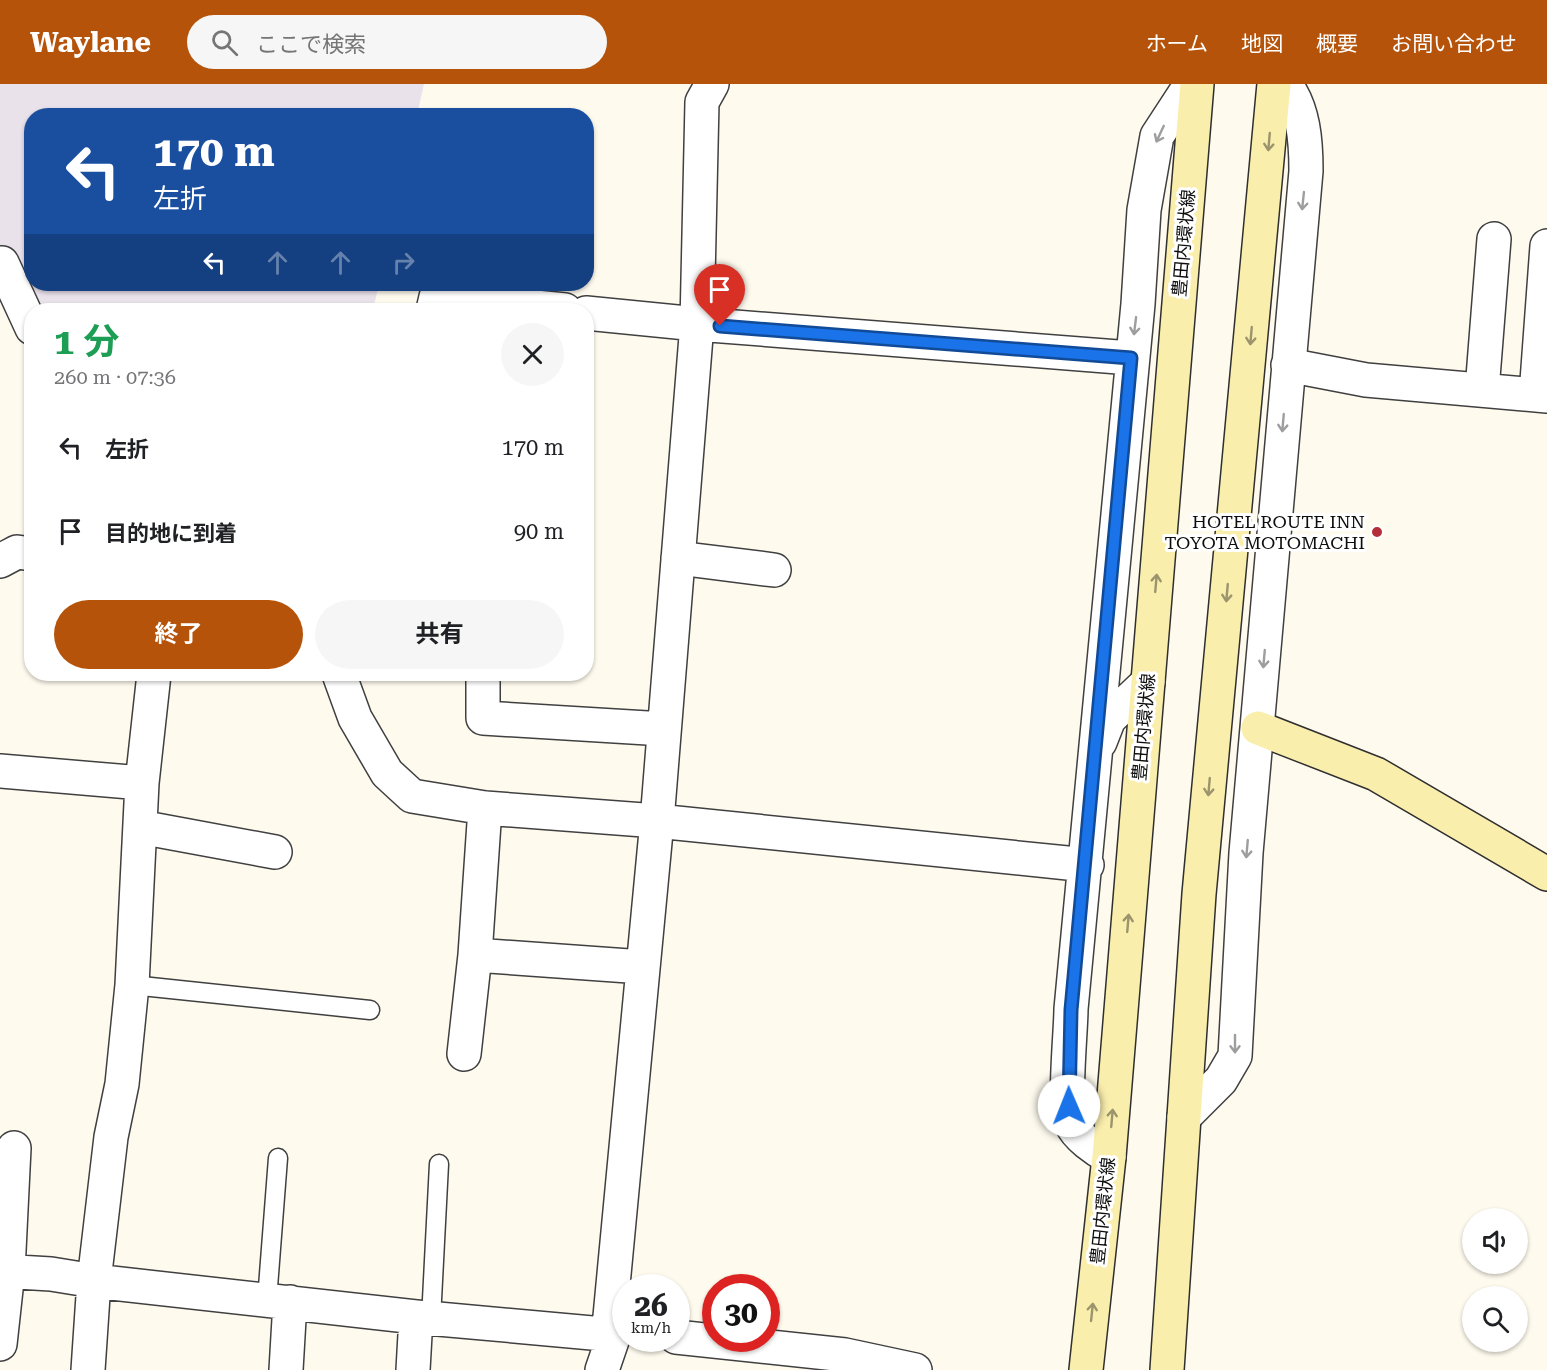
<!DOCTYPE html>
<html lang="ja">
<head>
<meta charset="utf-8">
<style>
	:root { --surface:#fff; --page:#f6f6f6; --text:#202124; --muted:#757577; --accent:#b45309 }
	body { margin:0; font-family:"Roboto Serif","Noto Sans JP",serif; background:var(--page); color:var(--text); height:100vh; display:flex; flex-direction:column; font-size:22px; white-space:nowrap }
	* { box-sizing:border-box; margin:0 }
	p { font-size:20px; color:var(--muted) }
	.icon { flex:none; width:33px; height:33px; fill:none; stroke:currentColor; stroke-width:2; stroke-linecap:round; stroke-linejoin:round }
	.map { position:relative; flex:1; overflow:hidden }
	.side { position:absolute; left:24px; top:219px; width:570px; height:378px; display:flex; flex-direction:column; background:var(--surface); border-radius:24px; box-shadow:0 2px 4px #0004 }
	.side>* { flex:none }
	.top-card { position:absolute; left:24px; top:24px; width:570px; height:183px; border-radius:24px; box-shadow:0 2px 4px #0004; background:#1a4fa0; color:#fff; overflow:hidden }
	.tools { position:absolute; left:1462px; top:1124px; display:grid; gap:12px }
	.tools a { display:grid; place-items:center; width:66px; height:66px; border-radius:50%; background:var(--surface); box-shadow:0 2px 4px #0004; font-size:30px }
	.speed { position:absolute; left:612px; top:1190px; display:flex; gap:12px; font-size:30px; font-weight:700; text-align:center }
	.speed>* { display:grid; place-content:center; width:78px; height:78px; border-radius:50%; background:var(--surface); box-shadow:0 2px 4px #0004; line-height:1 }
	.speed small { font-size:15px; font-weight:400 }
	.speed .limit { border:9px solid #d22; background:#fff; color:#111 }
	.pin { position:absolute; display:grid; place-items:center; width:51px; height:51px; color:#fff; margin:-62px -26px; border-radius:50% 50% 50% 0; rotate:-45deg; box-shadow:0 0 6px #0007 }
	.pin .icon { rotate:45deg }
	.me { position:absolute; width:66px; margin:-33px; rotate:359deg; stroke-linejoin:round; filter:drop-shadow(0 0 4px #0008) }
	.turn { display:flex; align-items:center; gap:21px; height:126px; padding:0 30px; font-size:27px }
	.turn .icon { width:78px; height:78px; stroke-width:2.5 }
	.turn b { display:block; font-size:42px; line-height:51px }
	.lanes { display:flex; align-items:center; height:57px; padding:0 30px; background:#0003; justify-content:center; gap:30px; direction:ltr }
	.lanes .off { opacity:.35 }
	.round { display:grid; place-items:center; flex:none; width:63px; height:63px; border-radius:32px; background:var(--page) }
	.headline { display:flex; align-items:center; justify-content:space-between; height:102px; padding:0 30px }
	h1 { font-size:36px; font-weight:700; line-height:45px; color:#1e9e55 }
	.action { display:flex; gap:12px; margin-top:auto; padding:12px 30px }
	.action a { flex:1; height:69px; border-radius:36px; background:var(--accent); color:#fff; font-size:24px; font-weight:700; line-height:69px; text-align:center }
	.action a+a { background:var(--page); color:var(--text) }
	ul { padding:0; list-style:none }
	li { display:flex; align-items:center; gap:18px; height:84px; padding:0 30px }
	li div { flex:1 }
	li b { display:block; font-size:22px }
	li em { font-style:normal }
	header { display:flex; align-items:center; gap:36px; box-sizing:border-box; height:84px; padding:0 30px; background:var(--accent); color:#fff }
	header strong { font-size:28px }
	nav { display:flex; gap:33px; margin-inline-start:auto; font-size:21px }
	.search { width:420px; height:54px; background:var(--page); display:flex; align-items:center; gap:15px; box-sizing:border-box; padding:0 21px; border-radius:33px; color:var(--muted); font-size:22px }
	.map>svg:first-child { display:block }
	.industrial { fill:#eae2eb }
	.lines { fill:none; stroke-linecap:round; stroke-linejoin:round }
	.lane-casing { stroke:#404040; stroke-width:21 }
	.street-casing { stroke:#404040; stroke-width:36 }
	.secondary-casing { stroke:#2f2f2f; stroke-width:36 }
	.lane { stroke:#fff; stroke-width:18 }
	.street { stroke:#fff; stroke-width:33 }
	.secondary { stroke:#faeead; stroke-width:33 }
	.oneway { stroke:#9e9e9e }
	.oneway2 { stroke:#9b946d }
	.route-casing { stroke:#114b97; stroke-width:15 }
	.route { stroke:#1a73e8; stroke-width:10 }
	.poi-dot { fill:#b42e3a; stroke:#fff; stroke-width:2 }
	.labels { text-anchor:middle; stroke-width:6; stroke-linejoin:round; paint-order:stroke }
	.street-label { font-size:18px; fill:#0d0d0d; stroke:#fff }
	.poi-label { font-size:18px; fill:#0d0d0d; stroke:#fff; text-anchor:end }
</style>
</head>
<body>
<header>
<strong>Waylane</strong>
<div class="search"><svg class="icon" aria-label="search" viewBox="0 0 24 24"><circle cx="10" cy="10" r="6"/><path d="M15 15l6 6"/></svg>ここで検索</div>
<nav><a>ホーム</a><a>地図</a><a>概要</a><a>お問い合わせ</a></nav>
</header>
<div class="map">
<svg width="1547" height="1286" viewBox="0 0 1547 1286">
	<rect width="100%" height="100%" fill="#fefaee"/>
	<path class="industrial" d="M0,0H424L417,31L32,32V200H379L373,226H32L0,175Z"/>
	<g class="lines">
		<g class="lane-casing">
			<path id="lane" d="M132,901L370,926
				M267,1216L278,1074
				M431,1235L439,1080"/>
		</g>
		<g class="street-casing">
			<path id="street" d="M2,179L32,244
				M433,226L436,213L565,226
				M586,229L697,240L1131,274
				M1288,281L1366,296L1547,312
				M1482,306L1494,155
				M1536,311L1547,162
				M678,474L774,486
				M0,477L17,468L32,470
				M339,590L355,634L387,689L412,712L485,724L657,737L1087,781
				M483,590V634L664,645
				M1100,658L1109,635L1148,598
				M0,687L142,699
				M485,724L475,871L643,883
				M140,743L275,768
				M464,970L475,871
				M1184,1033L1221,996L1235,972L1246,769L1306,87C1306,58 1304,24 1285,0
				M1109,1073C1096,1066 1077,1053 1071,1039C1063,1023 1071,947 1071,925L1138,220L1144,126L1157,52L1191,0
				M0,1187L51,1190L94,1197L416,1233L614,1251
				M614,1251L609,1243L657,737L697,240L702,18L712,0
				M676,1253L845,1271L915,1286
				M0,1260L8,1187L14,1064
				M88,1286L94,1197L111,1053L122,1000L132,901L142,699L154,590
				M286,1286L290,1218
				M413,1286L416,1233
				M602,1286L614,1251"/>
		</g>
		<g class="secondary-casing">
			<path id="secondary" d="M1258,644L1376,690L1547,790
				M1086,1286L1109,1073L1197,0
				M1167,1286L1199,810L1274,0"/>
		</g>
		<use href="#lane" class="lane"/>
		<use href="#street" class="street"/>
		<use href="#secondary" class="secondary"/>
	</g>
	<defs><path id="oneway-shaft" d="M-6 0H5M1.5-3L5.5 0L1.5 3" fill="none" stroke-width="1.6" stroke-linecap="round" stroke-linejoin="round" transform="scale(1.5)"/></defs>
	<g class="oneway">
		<use href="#oneway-shaft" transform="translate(1160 50) rotate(115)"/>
		<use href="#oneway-shaft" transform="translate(1303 117) rotate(96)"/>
		<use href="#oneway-shaft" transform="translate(1135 242) rotate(97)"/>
		<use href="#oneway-shaft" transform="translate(1283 339) rotate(95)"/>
		<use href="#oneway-shaft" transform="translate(1264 575) rotate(95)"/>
		<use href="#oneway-shaft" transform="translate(1247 765) rotate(95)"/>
		<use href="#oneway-shaft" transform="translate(1235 960) rotate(90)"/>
	</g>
	<g class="oneway2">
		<use href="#oneway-shaft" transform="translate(1269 58) rotate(95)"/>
		<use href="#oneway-shaft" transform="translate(1251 252) rotate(95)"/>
		<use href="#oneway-shaft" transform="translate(1156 499) rotate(-85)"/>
		<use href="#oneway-shaft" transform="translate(1227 509) rotate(95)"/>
		<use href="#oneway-shaft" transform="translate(1209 703) rotate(95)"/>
		<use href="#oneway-shaft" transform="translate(1128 839) rotate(-85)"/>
		<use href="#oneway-shaft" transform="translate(1112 1034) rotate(-85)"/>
		<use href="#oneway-shaft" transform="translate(1092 1228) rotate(-84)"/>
	</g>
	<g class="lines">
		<g class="route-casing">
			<path id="route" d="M720,242L1131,274L1071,926L1069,1022"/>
		</g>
		<use href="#route" class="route"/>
	</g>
	<circle class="poi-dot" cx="1377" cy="448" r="6"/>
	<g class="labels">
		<g class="street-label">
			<text transform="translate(1184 159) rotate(-85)" y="6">豊田内環状線</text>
			<text transform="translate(1144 643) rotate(-85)" y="6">豊田内環状線</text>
			<text transform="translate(1103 1127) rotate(-84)" y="6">豊田内環状線</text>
		</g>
		<g class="poi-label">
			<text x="1365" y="444">HOTEL ROUTE INN<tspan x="1365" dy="21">TOYOTA MOTOMACHI</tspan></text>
		</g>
	</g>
</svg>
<div class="tools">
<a><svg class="icon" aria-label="sound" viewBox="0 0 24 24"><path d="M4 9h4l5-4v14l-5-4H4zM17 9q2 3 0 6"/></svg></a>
<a><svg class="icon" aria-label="search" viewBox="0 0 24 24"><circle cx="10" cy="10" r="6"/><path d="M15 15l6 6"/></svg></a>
</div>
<div class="speed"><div>26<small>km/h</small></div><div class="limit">30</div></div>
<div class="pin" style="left:720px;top:242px;background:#d93025"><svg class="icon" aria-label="arrive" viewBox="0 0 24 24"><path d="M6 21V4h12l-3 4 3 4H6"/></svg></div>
<svg class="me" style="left:1069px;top:1022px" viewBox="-20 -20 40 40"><circle r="19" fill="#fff"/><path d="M0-13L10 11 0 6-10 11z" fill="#1a73e8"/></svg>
<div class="top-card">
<div class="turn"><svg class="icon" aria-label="left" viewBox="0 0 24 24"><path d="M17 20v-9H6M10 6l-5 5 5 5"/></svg><div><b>170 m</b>左折</div></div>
<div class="lanes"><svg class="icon" aria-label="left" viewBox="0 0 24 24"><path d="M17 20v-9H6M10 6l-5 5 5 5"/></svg><svg class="icon off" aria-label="ahead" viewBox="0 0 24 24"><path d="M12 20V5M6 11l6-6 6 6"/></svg><svg class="icon off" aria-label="ahead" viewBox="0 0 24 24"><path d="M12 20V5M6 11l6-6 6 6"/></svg><svg class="icon off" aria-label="right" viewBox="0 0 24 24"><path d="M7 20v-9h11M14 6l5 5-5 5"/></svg></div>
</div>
<section class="side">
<div class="headline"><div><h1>1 分</h1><p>260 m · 07:36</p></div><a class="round"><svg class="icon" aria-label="close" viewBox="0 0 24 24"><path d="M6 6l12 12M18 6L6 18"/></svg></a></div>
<ul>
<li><svg class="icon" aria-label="left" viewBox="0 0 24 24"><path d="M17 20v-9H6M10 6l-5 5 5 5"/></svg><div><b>左折</b></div><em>170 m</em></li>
<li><svg class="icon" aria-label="arrive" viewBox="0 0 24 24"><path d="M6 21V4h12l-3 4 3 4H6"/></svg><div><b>目的地に到着</b></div><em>90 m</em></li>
</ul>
<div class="action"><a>終了</a><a>共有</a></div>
</section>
</div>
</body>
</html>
